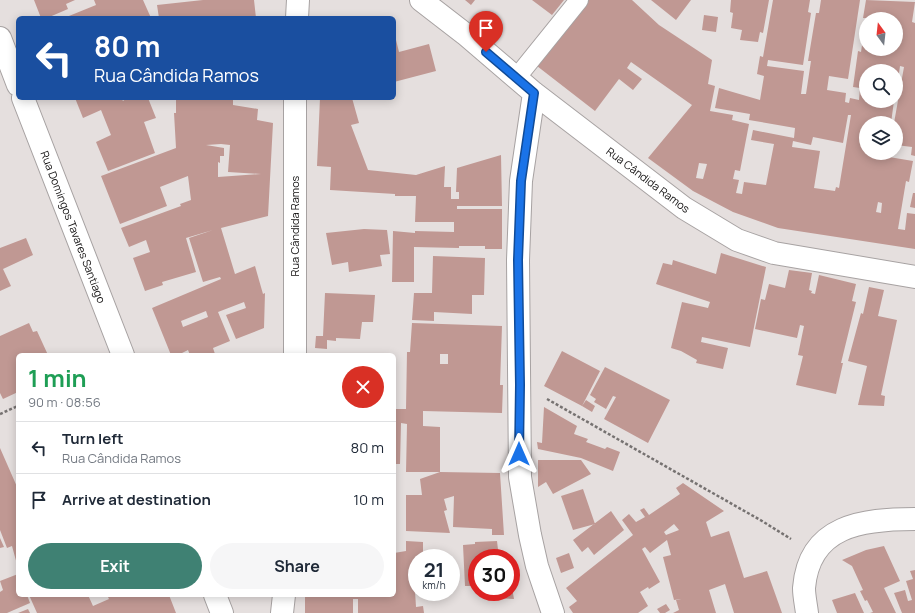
<!DOCTYPE html>
<html lang="en">
<head>
<meta charset="utf-8">
<style>
	:root { --surface:#fff; --page:#f6f6f7; --text:#1f2937; --muted:#747a83; --line:#e0e1e3; --accent:#3f8173 }
	body { margin:0; font-family:Manrope,sans-serif; background:var(--page); color:var(--text); height:100vh; display:flex; flex-direction:column; font-size:15px; white-space:nowrap }
	* { box-sizing:border-box; margin:0 }
	p { font-size:13px; color:var(--muted) }
	.icon { flex:none; width:22px; height:22px; fill:none; stroke:currentColor; stroke-width:2; stroke-linecap:round; stroke-linejoin:round }
	.map { position:relative; flex:1; overflow:hidden }
	.details { position:absolute; left:16px; top:353px; width:380px; height:244px; display:flex; flex-direction:column; background:var(--surface); border-radius:6px; box-shadow:0 2px 10px #0003 }
	.details>* { flex:none }
	.top-card { position:absolute; left:16px; top:16px; width:380px; height:84px; border-radius:6px; box-shadow:0 2px 10px #0003; background:#1a4fa0; color:#fff; overflow:hidden }
	.needle { width:26px; rotate:345deg }
	.controls { position:absolute; left:859px; top:12px; display:grid; gap:8px }
	.controls a { display:grid; place-items:center; width:44px; height:44px; border-radius:50%; background:var(--surface); box-shadow:0 2px 10px #0003; font-size:20px }
	.speed { position:absolute; left:408px; top:549px; display:flex; gap:8px; font-size:20px; font-weight:700; text-align:center }
	.speed>* { display:grid; place-content:center; width:52px; height:52px; border-radius:50%; background:var(--surface); box-shadow:0 2px 10px #0003; line-height:1 }
	.speed small { font-size:10px; font-weight:400 }
	.speed .limit { border:6px solid #d22; background:#fff; color:#111 }
	.pin { position:absolute; display:grid; place-items:center; width:34px; height:34px; color:#fff; margin:-41px -17px; border-radius:50% 50% 50% 0; rotate:-45deg; box-shadow:0 0 4px #0007 }
	.pin .icon { rotate:45deg }
	.me { position:absolute; width:44px; margin:-22px; rotate:0deg; stroke-linejoin:round; filter:drop-shadow(0 0 3px #0008) }
	.turn { display:flex; align-items:center; gap:14px; height:84px; padding:0 12px; font-size:18px }
	.turn .icon { width:52px; height:52px; stroke-width:2.5 }
	.turn b { display:block; font-size:28px; line-height:34px }
	.round { display:grid; place-items:center; flex:none; width:42px; height:42px; border-radius:21px; background:var(--page) }
	.headline { display:flex; align-items:center; justify-content:space-between; height:68px; padding:0 12px }
	h1 { font-size:24px; font-weight:700; line-height:30px; color:#1e9e55 }
	.cta { display:flex; gap:8px; margin-top:auto; padding:8px 12px }
	.cta a { flex:1; height:46px; border-radius:24px; background:var(--accent); color:#fff; font-size:16px; font-weight:700; line-height:46px; text-align:center }
	.cta a+a { background:var(--page); color:var(--text) }
	ul { padding:0; list-style:none }
	li { display:flex; align-items:center; gap:12px; height:52px; padding:0 12px; border-top:1px solid var(--line) }
	li div { flex:1 }
	li b { display:block; font-size:15px }
	li em { font-style:normal }
	.map>svg:first-child { display:block }
	.building { fill:#c09893; fill-rule:evenodd }
	.lines { fill:none; stroke-linecap:round; stroke-linejoin:round }
	.lane-casing { stroke:#a7a2a2; stroke-width:20 }
	.street-casing { stroke:#a7a2a2; stroke-width:24 }
	.path { stroke:#767271; stroke-width:2.5; stroke-dasharray:3 2; stroke-linecap:butt }
	.lane { stroke:#fff; stroke-width:18 }
	.street { stroke:#fff; stroke-width:22 }
	.route-casing { stroke:#114b97; stroke-width:10 }
	.route { stroke:#1a73e8; stroke-width:7 }
	.labels { text-anchor:middle; stroke-width:4; stroke-linejoin:round; paint-order:stroke }
	.street-label { font-size:11px; fill:#121010; stroke:#fff }
</style>
</head>
<body>
<div class="map">
<svg width="915" height="613" viewBox="0 0 915 613">
	<rect width="100%" height="100%" fill="#e5dfde"/>
	<path class="building" d="M34,0H75L66,4L68,9L47,18H41Z
		M94,0H143L151,18H64L96,5Z
		M203,0H254L256,18H159L157,5Z
		M465,0H475L471,5Z
		M532,0H564L552,15Z
		M588,0H632L659,25L712,60L708,84L715,86L710,111L733,115L732,120L749,124L740,171L735,170L733,179L739,180L736,193L742,194L744,182L766,185L774,144L751,140L753,130L794,138L795,128L749,120L750,114L715,108L719,88L760,100L764,76L757,74L760,56L763,57L773,0H810L808,12L811,13L803,65L768,60L767,66L804,71L801,94H806L811,61H808L816,13H819L821,0H860L848,79L829,76L827,90L846,93L845,102L849,103L850,98L859,100L860,88L853,87L858,51L861,52L865,25L866,49H896V19L863,18L866,0L915,2L912,22L915,23V156L911,155L912,147L896,145V123H894L904,67L900,66L897,87L896,71H866V101H894L891,123H866V153H890L889,157L913,161L909,182L906,181L898,229L905,230L907,213L915,214V249L778,228L733,212L693,191L648,158L692,105L631,62L627,68L642,79L633,90L619,79L595,111L537,66ZM848,115H851L839,188L836,187L835,191L814,188L820,151L792,147L793,141L811,145L813,137L843,143ZM699,163L707,164L703,179L696,178ZM878,202L882,203L881,213L876,212Z
		M651,0H691L676,20Z
		M731,0H769L763,33L760,32L758,42L740,40L742,30L731,28L733,13L730,12Z
		M704,15L718,17L716,32L702,30Z
		M394,32L399,52L429,44L436,71L394,82Z
		M75,98H121L123,101L127,98H148L156,118L144,122L155,153L108,171L96,142L111,135L101,110L83,118Z
		M176,98H233V105L258,109L257,120L273,123L268,216L221,228L235,274L255,266L263,294L265,293L264,328L236,339L226,315L246,308L244,302L218,312L230,341L213,348L215,354L218,353L219,355H190L188,350L178,355H171L152,308L221,279L220,277L203,282L189,238L213,230L186,238L196,272L162,282L163,285L145,291L133,258L150,252L146,240L129,247L121,228L181,206L180,204L191,200L188,176L160,187L167,206L120,224L101,176L176,148L174,113H176ZM221,144L230,145L228,172L261,174L218,177V162L220,163V156H224V148L206,145ZM206,311L208,317L183,327L181,321Z
		M320,98H352L359,123L351,125L368,170L416,175L445,166L444,187H451V199H459V192H456L457,168L501,155L502,206H457V209H502V249H485V246H459V248L414,247V282H392L393,231L415,233V231L454,232V222H415L416,196H395V194L330,190L331,167L317,166Z
		M913,193H915V208L910,207Z
		M364,229L387,230L390,254L380,255L382,266L349,272L348,262L332,265L326,233Z
		M26,238L33,255L3,269L11,286L0,291V248Z
		M721,253L766,267L750,347L702,337L701,342L728,348L723,369L696,363L697,360L681,351L671,348L682,302L708,308L710,302L656,284L663,263L672,265L673,260L716,274Z
		M433,256L485,258L484,295H472V314L434,312V321L412,320L414,293H432Z
		M789,270L812,273L809,290L812,291L811,293L815,294L819,275L856,284L852,301L856,302L841,363H843L836,394L796,385L803,356L798,355L804,326L800,325L797,338L755,329L761,299L765,300L769,284L785,288Z
		M869,287L884,290L878,316L897,320L881,395L885,396L884,406L858,405L867,366L848,361L861,313L863,314Z
		M325,293L375,295L373,322H362L360,339L336,338V341L327,340V349L315,348L316,336H323Z
		M29,323L33,332L37,331L48,355H18V392L3,399L0,393V336Z
		M412,323L502,326L500,385H503L502,413L423,411V426L440,427V472L500,473L504,535H492V529L453,527L454,496L444,499L447,510L444,511L450,533L406,531V495H422L420,479L440,472H406L407,424L401,423L400,464H394V409H406L407,352H410ZM440,354H448V364H440Z
		M562,351L600,371L582,406L544,386Z
		M605,367L670,400L648,443L604,419L616,397L613,396L606,409L594,402L596,399L590,395Z
		M586,400L595,406L592,412L582,406Z
		M544,407L577,426L574,434L588,439L586,442L605,449L607,447L620,452L613,471L581,458L538,449L537,442L542,443Z
		M0,448L18,489V568L12,546L7,548L0,530Z
		M538,460H581L591,474L553,494L546,482L538,487Z
		M683,483L724,511L706,522L711,537L729,531L744,578L767,571L782,613H734L725,584L709,590L716,613H673L679,610L676,600L681,599L674,600L663,557L671,555L667,540L650,553L645,547L642,549L660,582L649,589L648,587L640,592L648,606L638,613H573L569,607L577,601L566,588L633,535L622,520L629,514L636,522L645,517L640,510L644,508L649,515L680,494L676,488ZM674,524L679,530L666,535L664,532Z
		M583,489L595,524L573,530L561,496Z
		M611,511L624,530L594,555L588,547L582,552L573,540Z
		M0,538L4,547L0,548Z
		M406,541L423,542V558H417V592L415,591L416,607L423,606L424,613H358V599H353V613H305V595H394V553L406,551Z
		M497,541L499,558H477V586H465L463,545L475,544V542Z
		M884,546L900,581L884,588L896,613H870L873,612L867,600L865,601L860,591L863,590L852,566L842,560L866,550Z
		M569,553L574,568L561,573L556,558Z
		M915,570V613H902L894,593L905,590L908,601L912,600L906,581L913,579L910,571Z
		M18,574V595H27L30,603L7,613H0V592L3,590L0,581Z
		M511,582L514,599L494,598L495,592H511Z
		M855,593L864,613H837L832,600Z
		M29,595H88L93,606L109,599L107,595H169L176,613H37Z
		M666,604L670,610L665,613H660L657,609Z
		M28,609L30,613H18Z"/>
	<g class="lines">
		<g class="lane-casing">
			<path id="lane" d="M517,77L579,0"/>
		</g>
		<g class="street-casing">
			<path id="street" d="M421,0L465,34L534,93L684,208L737,240L774,253L915,277
				M297,18L298,0
				M0,38L18,85
				M534,93L521,181L518,260L520,477L530,535L537,566L553,613
				M23,98L123,355
				M295,355V98
				M215,595L222,613
				M282,613L284,595
				M807,613C806,605 804,596 804,588C809,525 863,519 915,519"/>
		</g>
		<path class="path" d="M547,399L762,521L791,539
			M0,414L18,406"/>
		<use href="#lane" class="lane"/>
		<use href="#street" class="street"/>
	</g>
	<g class="lines">
		<g class="route-casing">
			<path id="route" d="M486,52L534,93L521,181L518,260L520,385L519,454"/>
		</g>
		<use href="#route" class="route"/>
	</g>
	<g class="labels">
		<g class="street-label">
			<text transform="translate(648 180) rotate(37)" y="4">Rua Cândida Ramos</text>
			<text transform="translate(295 226) rotate(-90)" y="4">Rua Cândida Ramos</text>
			<text transform="translate(73 227) rotate(69)" y="4">Rua Domingos Tavares Santiago</text>
		</g>
	</g>
</svg>
<div class="controls">
<a><svg class="needle" viewBox="-14 -14 28 28"><path d="M0-13l5 13h-10z" fill="#e53935"/><path d="M0 13l5-13h-10z" fill="#747a83"/></svg></a>
<a><svg class="icon" aria-label="search" viewBox="0 0 24 24"><circle cx="10" cy="10" r="6"/><path d="M15 15l6 6"/></svg></a>
<a><svg class="icon" aria-label="layers" viewBox="0 0 24 24"><path d="M12 4l9 5-9 5-9-5zM3 14l9 5 9-5"/></svg></a>
</div>
<div class="speed"><div>21<small>km/h</small></div><div class="limit">30</div></div>
<div class="pin" style="left:486px;top:52px;background:#d93025"><svg class="icon" aria-label="arrive" viewBox="0 0 24 24"><path d="M6 21V4h12l-3 4 3 4H6"/></svg></div>
<svg class="me" style="left:519px;top:454px" viewBox="-20 -20 40 40"><path d="M0-17L14 15 0 8-14 15z" fill="#1a73e8" stroke="#fff" stroke-width="4"/></svg>
<div class="top-card">
<div class="turn"><svg class="icon" aria-label="left" viewBox="0 0 24 24"><path d="M17 20v-9H6M10 6l-5 5 5 5"/></svg><div><b>80 m</b>Rua Cândida Ramos</div></div>
</div>
<section class="details">
<div class="headline"><div><h1>1 min</h1><p>90 m · 08:56</p></div><a class="round" style="background:#d93025;color:#fff"><svg class="icon" aria-label="close" viewBox="0 0 24 24"><path d="M6 6l12 12M18 6L6 18"/></svg></a></div>
<ul>
<li><svg class="icon" aria-label="left" viewBox="0 0 24 24"><path d="M17 20v-9H6M10 6l-5 5 5 5"/></svg><div><b>Turn left</b><p>Rua Cândida Ramos</p></div><em>80 m</em></li>
<li><svg class="icon" aria-label="arrive" viewBox="0 0 24 24"><path d="M6 21V4h12l-3 4 3 4H6"/></svg><div><b>Arrive at destination</b></div><em>10 m</em></li>
</ul>
<div class="cta"><a>Exit</a><a>Share</a></div>
</section>
</div>
</body>
</html>
